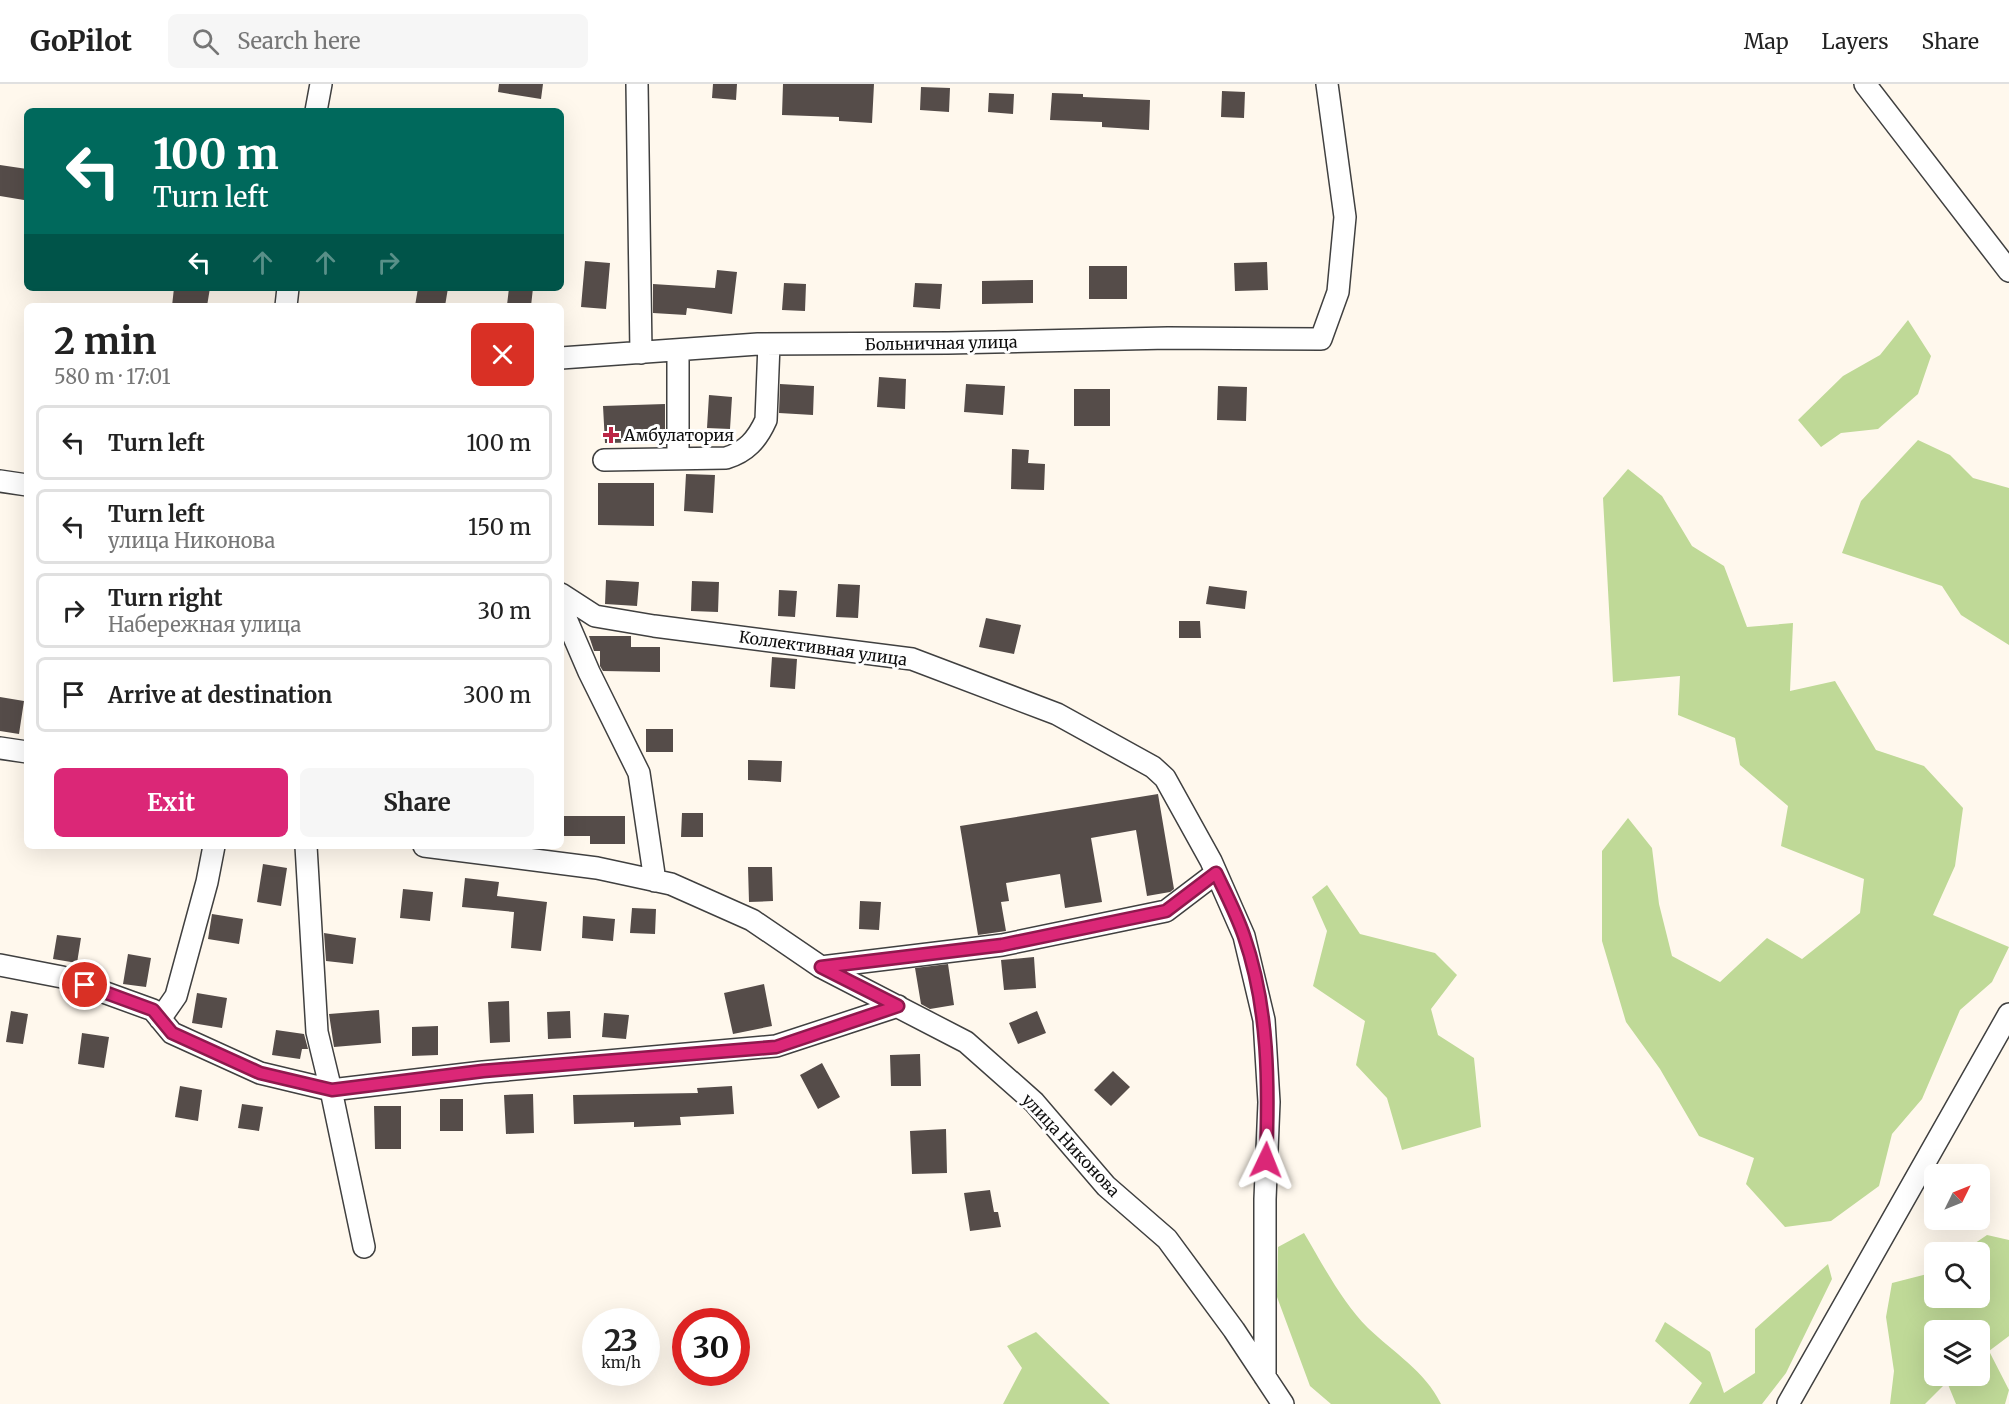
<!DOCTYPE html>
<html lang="en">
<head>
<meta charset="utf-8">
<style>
	:root { --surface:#fff; --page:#f6f6f6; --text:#222; --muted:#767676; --line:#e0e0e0; --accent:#db2777 }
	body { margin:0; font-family:Merriweather,serif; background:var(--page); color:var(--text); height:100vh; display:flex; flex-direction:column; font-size:22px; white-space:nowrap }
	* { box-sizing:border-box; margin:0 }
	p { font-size:20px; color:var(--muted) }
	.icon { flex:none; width:33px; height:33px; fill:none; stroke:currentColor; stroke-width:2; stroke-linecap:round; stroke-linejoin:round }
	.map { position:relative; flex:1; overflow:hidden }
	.drawer { position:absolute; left:24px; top:219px; width:540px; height:546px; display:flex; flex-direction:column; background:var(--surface); border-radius:9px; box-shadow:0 6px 24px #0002 }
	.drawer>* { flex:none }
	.hud { position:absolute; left:24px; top:24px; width:540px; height:183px; border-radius:9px; box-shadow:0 6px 24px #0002; background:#00695c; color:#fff; overflow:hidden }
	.needle { width:39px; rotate:47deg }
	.fabs { position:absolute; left:1924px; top:1080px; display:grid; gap:12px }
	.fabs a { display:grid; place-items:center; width:66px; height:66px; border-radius:9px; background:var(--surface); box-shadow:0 6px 24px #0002; font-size:30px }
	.speed { position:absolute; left:582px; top:1224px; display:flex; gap:12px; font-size:30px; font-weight:700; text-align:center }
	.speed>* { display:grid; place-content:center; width:78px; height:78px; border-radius:50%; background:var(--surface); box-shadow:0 6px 24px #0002; line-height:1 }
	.speed small { font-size:15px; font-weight:400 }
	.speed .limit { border:9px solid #d22; background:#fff; color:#111 }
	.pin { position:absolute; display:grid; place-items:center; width:51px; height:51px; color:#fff; margin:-26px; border:3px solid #fff; border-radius:50%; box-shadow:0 2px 6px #0007 }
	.me { position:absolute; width:66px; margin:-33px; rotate:2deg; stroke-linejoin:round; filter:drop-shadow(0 0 4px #0008) }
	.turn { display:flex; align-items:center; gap:21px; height:126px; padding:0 30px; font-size:27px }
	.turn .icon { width:78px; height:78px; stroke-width:2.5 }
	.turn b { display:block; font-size:42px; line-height:51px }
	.lanes { display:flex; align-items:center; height:57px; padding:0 30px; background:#0003; justify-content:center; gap:30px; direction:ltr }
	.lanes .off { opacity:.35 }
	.round { display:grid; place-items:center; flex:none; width:63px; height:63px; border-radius:9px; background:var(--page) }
	.summary { display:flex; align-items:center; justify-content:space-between; height:102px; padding:0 30px }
	h1 { font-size:36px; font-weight:700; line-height:45px }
	.primary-button { display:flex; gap:12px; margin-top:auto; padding:12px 30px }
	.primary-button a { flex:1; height:69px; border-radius:9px; background:var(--accent); color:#fff; font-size:24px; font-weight:700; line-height:69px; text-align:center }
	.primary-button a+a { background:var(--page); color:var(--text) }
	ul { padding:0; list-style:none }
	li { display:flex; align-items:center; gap:18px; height:75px; margin:0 12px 9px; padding:0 18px; border:3px solid var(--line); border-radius:9px }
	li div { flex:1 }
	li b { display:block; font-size:22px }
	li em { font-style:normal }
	header { display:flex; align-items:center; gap:36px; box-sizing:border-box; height:84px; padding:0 30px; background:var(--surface); border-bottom:2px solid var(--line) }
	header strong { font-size:28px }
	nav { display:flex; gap:33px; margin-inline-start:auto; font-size:21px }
	.search { width:420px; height:54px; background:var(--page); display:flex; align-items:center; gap:15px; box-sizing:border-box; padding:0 21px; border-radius:9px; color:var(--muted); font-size:22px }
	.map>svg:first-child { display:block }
	.forest { fill:#bfd997; fill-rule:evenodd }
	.building { fill:#554c49 }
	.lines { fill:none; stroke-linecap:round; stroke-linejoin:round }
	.minor-casing { stroke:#404040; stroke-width:24 }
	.minor { stroke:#fff; stroke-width:21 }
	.route-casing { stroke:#8e194d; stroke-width:15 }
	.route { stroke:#db2777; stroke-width:10 }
	.poi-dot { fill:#bb2746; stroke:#fff; stroke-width:2 }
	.labels { text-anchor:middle; stroke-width:6; stroke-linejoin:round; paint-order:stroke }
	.street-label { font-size:16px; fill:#0d0d0d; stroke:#fff }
	.poi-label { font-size:16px; fill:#0d0d0d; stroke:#fff; text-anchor:start }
</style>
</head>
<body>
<header>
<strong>GoPilot</strong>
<div class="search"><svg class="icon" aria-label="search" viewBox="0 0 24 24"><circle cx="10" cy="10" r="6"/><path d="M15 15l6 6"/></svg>Search here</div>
<nav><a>Map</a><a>Layers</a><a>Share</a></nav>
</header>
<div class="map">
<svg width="2009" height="1320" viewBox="0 0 2009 1320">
	<rect width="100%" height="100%" fill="#fff8ed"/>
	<path class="forest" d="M1908,236L1931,272L1918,310L1878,345L1841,349L1821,363L1798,336L1843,292L1880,271Z
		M1918,356L1950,371L1973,394L2009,404V561L1961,531L1942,502L1842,469L1861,417Z
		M1628,385L1662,412L1692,462L1724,482L1747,543L1793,539L1790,607L1835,597L1876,666L1924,682L1963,724L1955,782L1933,831L2009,863L1992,898L1960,926L1922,1015L1892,1050L1879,1102L1831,1137L1785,1143L1746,1100L1754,1074L1699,1052L1660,985L1626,938L1602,857V767L1628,734L1652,764L1659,820L1672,872L1720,898L1767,854L1802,875L1860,829L1864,795L1781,762L1788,722L1740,681L1735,654L1678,631L1680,592L1613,598L1603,414Z
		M1327,801L1360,850L1435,869L1457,891L1431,925L1438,951L1474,974L1481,1043L1402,1066L1387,1014L1356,981L1365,937L1313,902L1327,847L1312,813Z
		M1304,1149C1323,1181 1342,1218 1368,1244C1394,1269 1425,1287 1441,1320H1331L1310,1302L1277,1213L1278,1163Z
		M1987,1151L2009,1156V1252L1989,1267L2009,1306L2005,1320H1956L1947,1298L1925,1320H1890L1894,1287L1886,1233L1892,1199L1935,1188V1214H1980V1168H1962ZM1980,1246V1292H1935V1246Z
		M1828,1180L1832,1195L1786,1289L1762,1320H1689L1702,1299L1655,1257L1665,1238L1710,1268L1724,1309L1755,1289V1245Z
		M1036,1248L1110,1320H1003L1022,1284L1007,1262Z"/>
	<path class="building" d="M499,0H543L541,15L498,8Z
		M713,0H737L736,16L712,14Z
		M783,0H874L872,39L839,37V33L782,31Z
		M921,3L950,4L949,28L920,26Z
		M1222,7L1245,8L1244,34L1221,33Z
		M989,9L1014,10L1013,30L988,28Z
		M1052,9L1083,10V13L1150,16L1149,46L1102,43V38L1050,36Z
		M0,81L27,85L24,116L0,112Z
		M585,177L610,179L606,225L581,223Z
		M1267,178L1268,206L1235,207L1234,179Z
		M1089,182H1127V215H1089Z
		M717,186L737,188L732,230L687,224L686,231L653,229V200L715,204Z
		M1033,196V219L982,220V197Z
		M784,199L806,200L805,227L782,226Z
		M915,199L942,200L940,225L913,223Z
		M174,204H210L207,222H172Z
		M418,204H448L445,222H415Z
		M509,204H533L531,222L507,221Z
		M879,293L906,295L905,325L877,323Z
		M780,300L814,302L813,331L779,329Z
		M966,300L1005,302L1003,331L964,328Z
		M1218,302L1247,303L1246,337L1217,336Z
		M1074,305H1110V342H1074Z
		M709,311L732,313L730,345L707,344Z
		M665,320V358L605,359L603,322Z
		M1012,365L1029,366L1028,379L1045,380L1044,406L1011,405Z
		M686,390L715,391L713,429L684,427Z
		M598,399H654V442L598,441Z
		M606,496L639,498L637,522L605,520Z
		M692,497L719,498L718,528L691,527Z
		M838,500L860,501L858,534L836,533Z
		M1209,502L1247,507L1245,525L1206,520Z
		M779,506L797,507L795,533L778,532Z
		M986,534L1021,541L1014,570L979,563Z
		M1179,537H1200L1201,554H1179Z
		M589,552H631V563H660V588L603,587L600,582V567H594Z
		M772,573L797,575L795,605L770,603Z
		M0,613L24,617L19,650L0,647Z
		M646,645H673V668H646Z
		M748,676L782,677L781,698L748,696Z
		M1158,710L1174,805L1170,808L1147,812L1136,746L1091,754L1102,818L1065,824L1060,790L1006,799L1009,817L1001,818L1006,847L978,851L960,742Z
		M682,729H703V753H681Z
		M561,732H625V760H590V752H561Z
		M263,780L287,784L281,822L257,818Z
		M748,783H772L773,817L749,818Z
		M465,794L499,798L497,812L547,818L541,867L511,864L514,828L462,823Z
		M403,805L433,808L430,837L400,834Z
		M860,817L881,818L879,846L859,845Z
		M632,824L656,825L655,850L630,849Z
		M212,830L243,835L239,860L208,855Z
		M583,832L615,835L613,857L582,854Z
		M324,849L356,854L353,880L326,877Z
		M57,851L81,854L77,879L53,875Z
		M128,870L151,874L146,903L123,900Z
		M1034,873L1036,904L1004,906L1001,876Z
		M948,880L954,921L930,925L921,920L915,884Z
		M764,900L772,942L733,950L724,909Z
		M197,909L227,914L222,944L192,939Z
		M509,917L510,958L490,959L488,918Z
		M379,926L381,959L334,963L329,930Z
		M11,927L28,930L23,960L6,958Z
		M570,927L571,954L548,955L547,928Z
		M1037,927L1046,949L1018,960L1009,939Z
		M604,929L629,931L626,955L602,953Z
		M438,942V971L412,972V943Z
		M276,946L304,950L308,965H302L300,975L272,971Z
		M82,949L109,953L104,984L78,980Z
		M920,970L921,1002H891L890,971Z
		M822,979L840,1013L818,1025L800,991Z
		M1113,987L1130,1003L1111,1022L1094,1006Z
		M180,1002L202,1006L198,1037L175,1033Z
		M732,1002L734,1030L680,1033L681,1041L634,1043V1038L574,1040L573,1011L698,1009L697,1004Z
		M533,1010L534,1049L506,1050L504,1011Z
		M440,1015H463V1047H440Z
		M242,1020L263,1023L259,1047L238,1044Z
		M374,1022H401V1065H375Z
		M946,1045L947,1089L912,1090L910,1047Z
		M990,1106L994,1128H998L1001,1143L970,1147L964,1109Z"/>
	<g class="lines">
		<g class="minor-casing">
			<path id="minor" d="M637,0L641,269
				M1865,0L2009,187
				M316,27L321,0
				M286,222L288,204
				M678,266V375
				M561,274L758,260L948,259L1168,254L1321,255L1338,208L1345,133L1327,0
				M604,376L726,374C746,368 757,356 766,336L769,260
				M0,397L27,401
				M561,510L595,532L654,542L912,575L1057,630L1153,683L1165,694L1211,777L1244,852L1264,936L1269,1018L1265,1115V1293
				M561,523L589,588L639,689L655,797
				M0,664L27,668
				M306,762L317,948L331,1006L364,1163
				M424,762L597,784L671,800L752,836L821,883L966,958L1034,1018L1106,1102L1167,1155L1234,1246L1283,1320
				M0,881L62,893L153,926L172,949L260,989L331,1006L483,988L776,962L898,922
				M821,883L1002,861L1166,827L1216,789
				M160,935L176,912L207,798L214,762
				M1788,1320L2009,930"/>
		</g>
		<use href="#minor" class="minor"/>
	</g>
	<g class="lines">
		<g class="route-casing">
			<path id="route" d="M85,901L153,926L172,949L260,989L332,1006L483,987L776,963L898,922L821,883L1002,861L1166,827L1216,789C1226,810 1237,831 1244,852C1269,924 1269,1001 1266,1076"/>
		</g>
		<use href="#route" class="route"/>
	</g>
	<path class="poi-dot" d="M608 342h6v6h6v6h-6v6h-6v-6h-6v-6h6z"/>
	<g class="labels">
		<g class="street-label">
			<text transform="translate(941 259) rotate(-1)" y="6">Больничная улица</text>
			<text transform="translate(823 564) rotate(8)" y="6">Коллективная улица</text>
			<text transform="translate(1071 1061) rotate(47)" y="6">улица Никонова</text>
		</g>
		<g class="poi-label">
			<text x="624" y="357">Амбулатория</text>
		</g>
	</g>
</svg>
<div class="fabs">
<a><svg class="needle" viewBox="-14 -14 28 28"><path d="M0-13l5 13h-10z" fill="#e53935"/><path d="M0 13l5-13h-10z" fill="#767676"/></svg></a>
<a><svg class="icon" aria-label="search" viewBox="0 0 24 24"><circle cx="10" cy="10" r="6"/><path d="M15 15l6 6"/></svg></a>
<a><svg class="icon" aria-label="layers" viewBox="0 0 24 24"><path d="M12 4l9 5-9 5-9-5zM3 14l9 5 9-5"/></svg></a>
</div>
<div class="speed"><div>23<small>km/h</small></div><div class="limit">30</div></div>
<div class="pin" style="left:85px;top:901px;background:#d93025"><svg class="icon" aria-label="arrive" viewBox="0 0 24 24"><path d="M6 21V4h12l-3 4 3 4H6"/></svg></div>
<svg class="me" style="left:1266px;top:1076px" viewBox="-20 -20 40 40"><path d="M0-17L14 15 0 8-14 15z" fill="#db2777" stroke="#fff" stroke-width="4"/></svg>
<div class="hud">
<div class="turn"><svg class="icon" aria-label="left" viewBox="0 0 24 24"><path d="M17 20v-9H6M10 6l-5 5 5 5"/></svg><div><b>100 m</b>Turn left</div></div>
<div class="lanes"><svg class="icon" aria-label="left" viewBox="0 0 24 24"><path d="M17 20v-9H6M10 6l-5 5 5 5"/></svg><svg class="icon off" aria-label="ahead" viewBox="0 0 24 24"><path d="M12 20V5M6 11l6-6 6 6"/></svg><svg class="icon off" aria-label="ahead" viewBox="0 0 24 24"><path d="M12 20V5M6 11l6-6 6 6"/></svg><svg class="icon off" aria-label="right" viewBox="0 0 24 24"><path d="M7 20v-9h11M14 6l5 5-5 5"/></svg></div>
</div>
<section class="drawer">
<div class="summary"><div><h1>2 min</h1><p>580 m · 17:01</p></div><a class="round" style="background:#d93025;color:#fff"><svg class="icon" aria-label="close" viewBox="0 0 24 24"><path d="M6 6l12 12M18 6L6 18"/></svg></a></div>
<ul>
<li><svg class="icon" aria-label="left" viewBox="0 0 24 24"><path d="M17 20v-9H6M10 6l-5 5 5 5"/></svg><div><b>Turn left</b></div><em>100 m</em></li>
<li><svg class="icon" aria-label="left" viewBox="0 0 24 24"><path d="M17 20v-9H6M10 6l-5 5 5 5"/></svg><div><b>Turn left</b><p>улица Никонова</p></div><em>150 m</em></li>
<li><svg class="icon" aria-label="right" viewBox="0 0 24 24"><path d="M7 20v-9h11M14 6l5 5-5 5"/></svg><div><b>Turn right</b><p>Набережная улица</p></div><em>30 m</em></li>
<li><svg class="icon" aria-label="arrive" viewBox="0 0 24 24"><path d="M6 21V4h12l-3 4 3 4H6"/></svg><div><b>Arrive at destination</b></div><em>300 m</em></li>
</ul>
<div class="primary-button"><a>Exit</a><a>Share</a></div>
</section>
</div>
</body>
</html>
